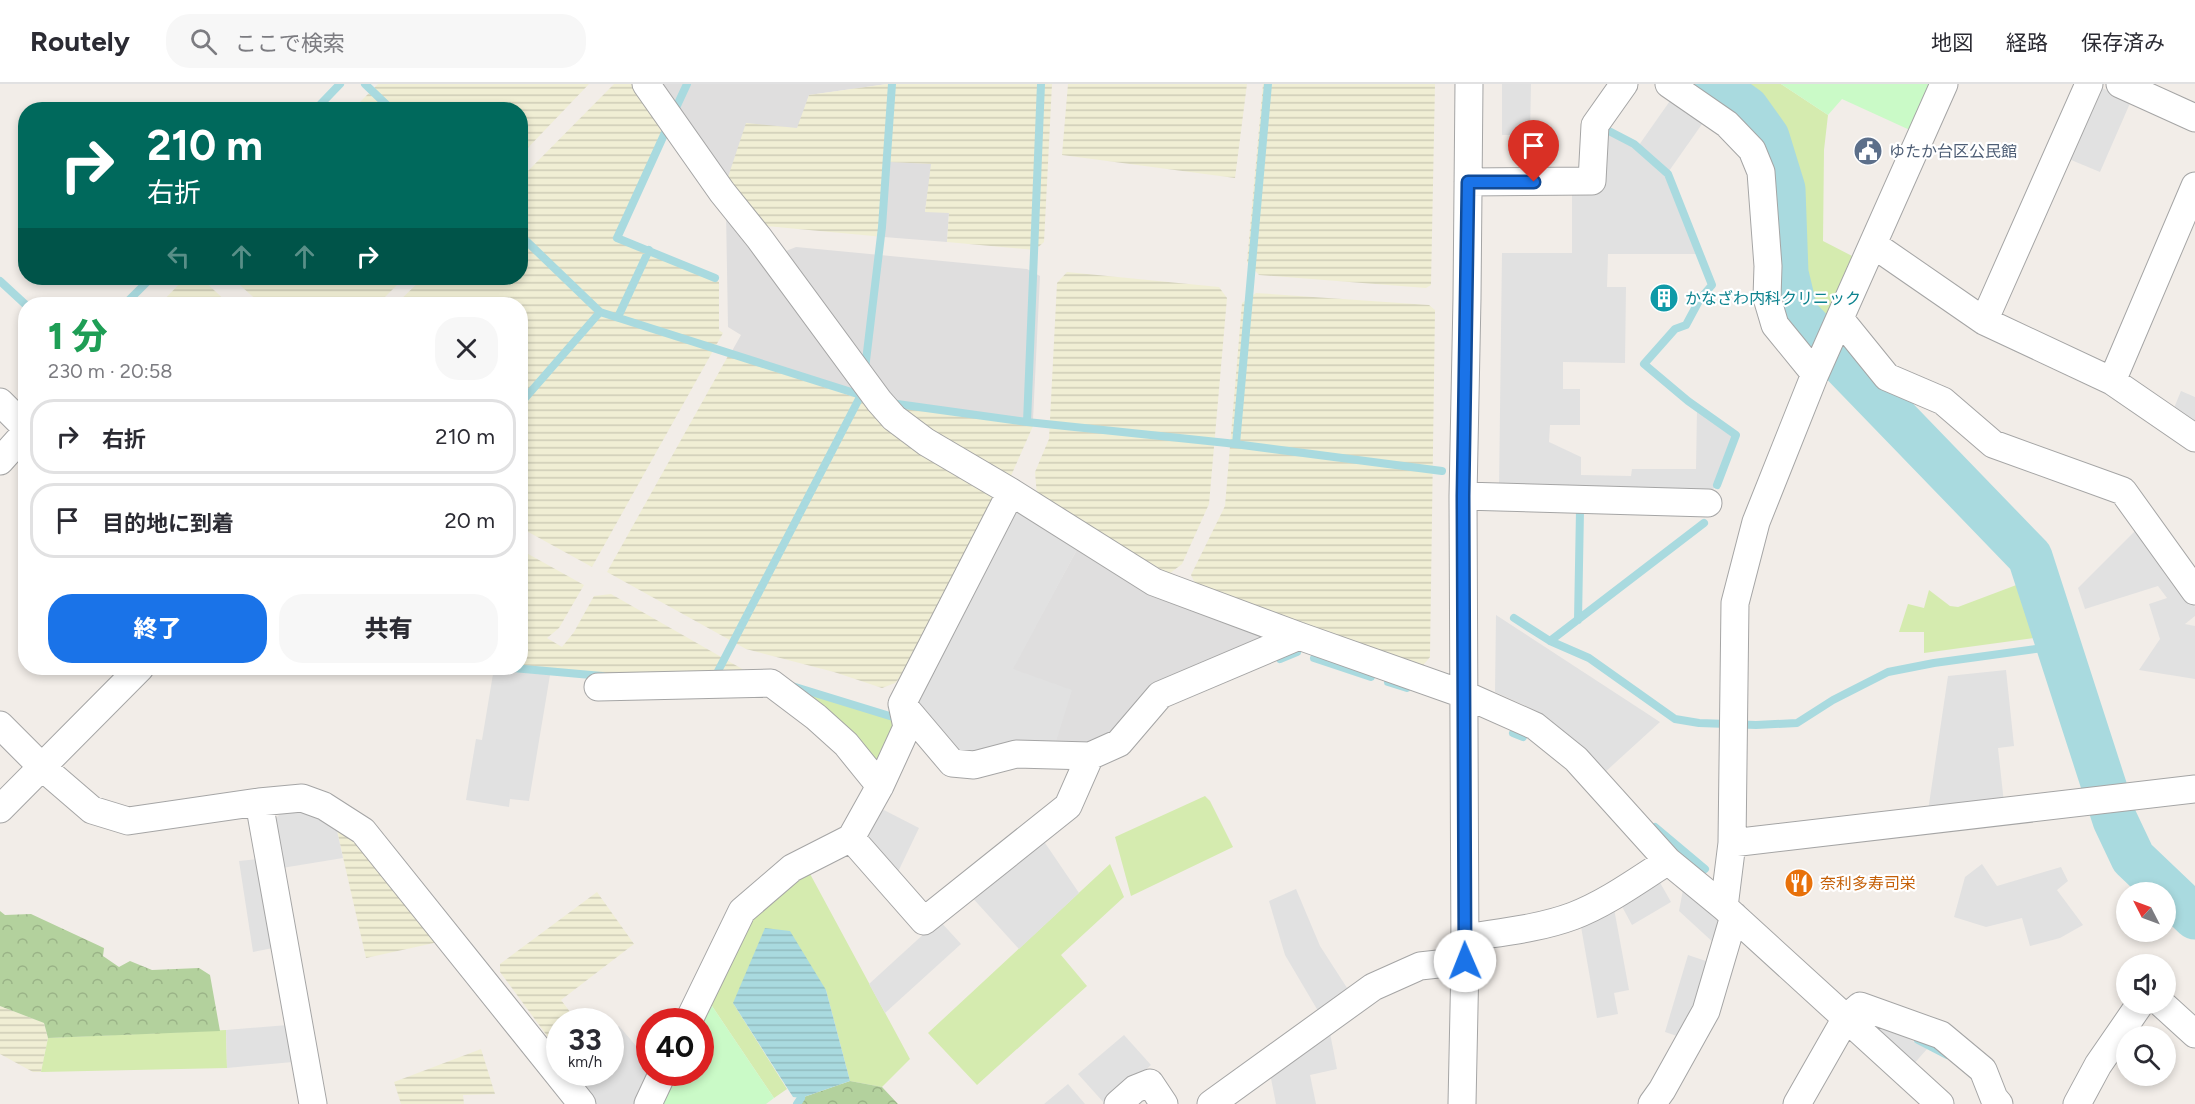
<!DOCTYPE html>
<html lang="ja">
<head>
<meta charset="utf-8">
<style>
	:root { --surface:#fff; --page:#f7f7f7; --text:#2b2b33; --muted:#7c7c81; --line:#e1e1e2; --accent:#1a73e8 }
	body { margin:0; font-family:Figtree,"Noto Sans JP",sans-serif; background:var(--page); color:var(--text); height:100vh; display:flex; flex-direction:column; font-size:22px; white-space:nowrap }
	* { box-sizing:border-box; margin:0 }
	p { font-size:20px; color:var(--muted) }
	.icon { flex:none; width:33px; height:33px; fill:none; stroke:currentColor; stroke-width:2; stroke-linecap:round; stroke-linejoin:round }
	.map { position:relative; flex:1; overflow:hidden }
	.side { position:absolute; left:18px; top:213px; width:510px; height:378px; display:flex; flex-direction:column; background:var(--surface); border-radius:24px; box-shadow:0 3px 9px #0003 }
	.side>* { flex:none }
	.top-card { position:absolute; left:18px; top:18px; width:510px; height:183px; border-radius:24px; box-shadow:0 3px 9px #0003; background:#00695c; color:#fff; overflow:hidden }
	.needle { width:39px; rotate:312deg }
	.buttons { position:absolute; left:2116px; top:798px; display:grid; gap:12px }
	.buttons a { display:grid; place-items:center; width:60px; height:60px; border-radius:50%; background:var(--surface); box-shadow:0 3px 9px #0003; font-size:30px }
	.speed { position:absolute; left:546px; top:924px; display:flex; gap:12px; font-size:30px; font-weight:700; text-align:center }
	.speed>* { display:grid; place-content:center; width:78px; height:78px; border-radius:50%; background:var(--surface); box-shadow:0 3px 9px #0003; line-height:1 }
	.speed small { font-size:15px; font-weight:400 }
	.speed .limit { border:9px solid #d22; background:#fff; color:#111 }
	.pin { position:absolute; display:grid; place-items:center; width:51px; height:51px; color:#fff; margin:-62px -26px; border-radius:50% 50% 50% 0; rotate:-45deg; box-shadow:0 0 6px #0007 }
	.pin .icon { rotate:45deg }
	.me { position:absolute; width:66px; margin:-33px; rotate:359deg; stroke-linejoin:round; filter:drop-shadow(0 0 4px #0008) }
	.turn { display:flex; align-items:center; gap:21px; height:126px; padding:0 30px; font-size:27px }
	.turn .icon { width:78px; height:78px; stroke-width:2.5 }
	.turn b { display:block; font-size:42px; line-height:51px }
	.lanes { display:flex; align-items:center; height:57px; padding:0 30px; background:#0003; justify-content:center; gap:30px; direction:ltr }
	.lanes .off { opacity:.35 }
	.round { display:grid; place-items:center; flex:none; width:63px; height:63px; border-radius:24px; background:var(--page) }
	.head { display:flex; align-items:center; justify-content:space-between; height:102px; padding:0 30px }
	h1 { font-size:36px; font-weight:800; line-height:45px; color:#1e9e55 }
	.primary-button { display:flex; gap:12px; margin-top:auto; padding:12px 30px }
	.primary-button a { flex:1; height:69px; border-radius:24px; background:var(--accent); color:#fff; font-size:24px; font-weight:800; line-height:69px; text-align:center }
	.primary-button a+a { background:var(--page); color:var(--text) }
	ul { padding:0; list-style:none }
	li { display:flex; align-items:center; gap:18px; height:75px; margin:0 12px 9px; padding:0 18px; border:3px solid var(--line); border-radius:24px }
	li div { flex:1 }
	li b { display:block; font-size:22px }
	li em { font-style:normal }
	header { display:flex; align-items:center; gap:36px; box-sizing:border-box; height:84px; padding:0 30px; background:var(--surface); border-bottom:2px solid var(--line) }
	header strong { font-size:28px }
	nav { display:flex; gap:33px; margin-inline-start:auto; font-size:21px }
	.search { width:420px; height:54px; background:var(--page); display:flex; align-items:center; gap:15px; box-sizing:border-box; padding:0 21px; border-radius:24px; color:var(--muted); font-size:22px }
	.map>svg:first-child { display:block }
	.residential { fill:#dfdede }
	.farmland { fill:url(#farmland-rules) }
	.grass { fill:#d5ebaf }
	.forest { fill:url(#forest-crowns) }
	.park { fill:#cafac7 }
	.parking { fill:#e1e1e1 }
	.water { fill:url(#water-rules) }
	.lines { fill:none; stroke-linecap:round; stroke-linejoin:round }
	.stream { stroke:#a9dadf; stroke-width:8 }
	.river { stroke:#a9dadf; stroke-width:45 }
	.minor-casing { stroke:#a5a5a5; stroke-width:29 }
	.minor { stroke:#fff; stroke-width:27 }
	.route-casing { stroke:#114b97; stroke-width:15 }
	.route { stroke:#1a73e8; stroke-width:10 }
	.labels { text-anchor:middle; stroke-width:4.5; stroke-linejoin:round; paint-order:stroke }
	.service-label { font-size:16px; fill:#4e5e75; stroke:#fff; text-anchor:start }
	.culture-label { font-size:16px; fill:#0d838f; stroke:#fff; text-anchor:start }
	.food-label { font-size:16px; fill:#c56008; stroke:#fff; text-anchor:start }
</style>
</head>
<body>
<header>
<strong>Routely</strong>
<div class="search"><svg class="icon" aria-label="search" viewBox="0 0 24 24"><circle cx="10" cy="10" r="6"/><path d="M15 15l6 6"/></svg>ここで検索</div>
<nav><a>地図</a><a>経路</a><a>保存済み</a></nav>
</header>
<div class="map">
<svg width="2195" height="1020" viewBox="0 0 2195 1020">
	<defs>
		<pattern id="farmland-rules" width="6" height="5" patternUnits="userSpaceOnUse" patternTransform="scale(1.5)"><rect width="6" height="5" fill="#f0eed4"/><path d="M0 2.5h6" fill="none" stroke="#ceccb6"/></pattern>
		<pattern id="forest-crowns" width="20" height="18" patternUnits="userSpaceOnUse" patternTransform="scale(1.5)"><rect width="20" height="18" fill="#b3d19d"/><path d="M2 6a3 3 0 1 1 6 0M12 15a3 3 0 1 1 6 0" fill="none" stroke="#9ab387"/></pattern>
		<pattern id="water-rules" width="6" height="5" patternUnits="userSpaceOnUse" patternTransform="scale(1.5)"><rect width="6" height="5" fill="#a9dadf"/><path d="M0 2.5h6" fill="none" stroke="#91bbbf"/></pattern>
	</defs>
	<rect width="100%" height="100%" fill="#f2ede8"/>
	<path class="residential" d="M657,0H887L809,11L798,44L727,96Z
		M890,78L932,80L925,127L949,128L947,158L884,153Z
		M726,127L860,309L732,267L741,251L728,243Z
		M796,163L1027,185L1040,192L1033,336L890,316L786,179V167Z
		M1080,460L1276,553L1106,660L1054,664L1012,585Z"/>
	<path class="farmland" d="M378,0H589L521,71L520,26L353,25Z
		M614,0H636L666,40L614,155L719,198V246L723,249L592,483L521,444L520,220H396L423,194H520L521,94Z
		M887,0H1052L1044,158L1035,166L947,158L949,129L925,128L931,80L890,78L884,153L766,142L727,96L746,39L797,44L809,11Z
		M1068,0H1247L1235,94L1062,71Z
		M1263,0H1435L1431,201L1426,204L1259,191L1247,178Z
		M1067,188L1219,203L1227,214L1209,420L1182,480L1169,490L1037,412L1035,388L1049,355L1057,199Z
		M185,194H201L229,220H160Z
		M232,194H404L378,220H261Z
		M1256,209L1429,221L1435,226L1430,573L1420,585L1196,501L1191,491L1225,422L1242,219Z
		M728,272L864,316L994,410V423L905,588L895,599L882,604L834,588L746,565L607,488Z
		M895,322L1033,342L1010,394L1001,397Z
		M521,466L584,501L559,544L547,554L562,563L574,548L594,512L611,510L751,590H617L521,581Z
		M335,738L374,770L443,857L366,874Z
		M597,808L634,860L561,916L577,937L560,938L559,968L500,888V880Z
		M0,922L44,939L48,954L41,988H33L0,970Z
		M481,965L495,1010L463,1011L464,1020H401L394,998Z"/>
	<path class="grass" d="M1736,0H1781L1828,31L1824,66L1823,157L1856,174L1823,248C1818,241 1811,233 1808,225C1785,169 1813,80 1776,31C1766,19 1748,9 1736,0Z
		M2027,497L2043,541L2041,553L1924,569V548H1899L1908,520L1924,524L1929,506L1950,522L1958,523Z
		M781,597L896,631L898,636L876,687Z
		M1205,712L1210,717L1233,763L1131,812L1115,753Z
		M1110,780L1124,813L1061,871L1087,902L977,1001L928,949Z
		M809,788L910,975L882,1003L850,997L826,906L733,919L787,1005L774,1014L710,919L751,831Z
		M226,946L227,984L41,988L48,954Z"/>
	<path class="forest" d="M0,827L5,831L31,830L104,864L103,872L119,883L130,877L152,886L199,884L210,891L220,947L48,954L44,939L0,922Z
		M850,997L882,1003L898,1020H801V1014Z"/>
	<path class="park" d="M1781,0H1933L1912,47L1842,15L1828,31Z
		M710,919L774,1014L766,1020H662L677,989L700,988L701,938Z"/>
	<path class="parking" d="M1502,0H1531L1530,51H1502Z
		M2102,4L2131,17L2100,88L2064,73L2090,13Z
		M1672,14L1707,33L1669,87L1639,61Z
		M1603,47L1632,62L1665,92L1696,170H1608L1607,203H1626L1625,279L1563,278V305H1580V341H1550L1549,358L1581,373V391L1631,392L1632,385H1696L1697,325L1733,352L1713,406L1499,405L1502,169H1572V107H1602Z
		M2181,307L2195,313V340L2174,324Z
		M1017,423L1080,460L1013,585L1072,606L1054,664L969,677L918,634V607Z
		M2138,444L2195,523V532L2185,540L2195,542V595L2139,586L2160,555L2149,520L2167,514L2158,502L2085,525L2078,504Z
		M1496,531L1660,638L1604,689L1587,671L1539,628L1495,608Z
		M494,584L550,591L529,717L510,715L509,723L466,716L476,655L482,656Z
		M2006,586L2014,662L1998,664L2004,719L1928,727L1948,592Z
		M882,725L919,744L896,792L866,757Z
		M298,727L335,738L343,774L282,784L274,736L281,729Z
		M1041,753L1079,809L1019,865L969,810Z
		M259,775L273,864L253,868L239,777Z
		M1982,780L1997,802L2061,783L2068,797L2057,806L2083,841L2060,854L2030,862L2022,834L1986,843L1954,833L1965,793Z
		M1658,795L1671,818L1632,841L1619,817Z
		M1296,805L1320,862L1351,910L1321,932L1285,871L1269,817Z
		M1683,806L1721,839L1716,861L1679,827Z
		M1613,819L1629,906L1614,909L1618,930L1597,934L1580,837Z
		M939,836L961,860L885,929L869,900Z
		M1688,871L1712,879L1683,954L1665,948Z
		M1873,935L1927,965L1912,982L1867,942Z
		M288,941L293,978L227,984L226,946Z
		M619,942L649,977L650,988L639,1020H591L567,989L610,988L611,950Z
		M1329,944L1337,985L1310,991L1316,1020H1276L1269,984Z
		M1124,951L1151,981L1107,1020H1105L1078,990Z
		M1068,1000L1085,1020H1044Z"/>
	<path class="water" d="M765,844L790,847L826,906L850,997L801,1014L793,1013L733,919Z"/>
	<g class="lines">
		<path class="stream" d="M365,0L392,26
			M315,26L340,0
			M674,28L687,0
			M668,42L617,154L715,194
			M1607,46L1634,60L1668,90L1712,201L1700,215L1686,241L1675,245L1644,280L1688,317L1736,351L1717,401
			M520,151L600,228L867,313
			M0,197L26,221
			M125,220L151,194
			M618,233L649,166
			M865,285L882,143L892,0
			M890,319L1027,338L1227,359L1442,387
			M520,320L600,228
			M1027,338L1041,0
			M1236,360L1268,0
			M1514,534L1550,557L1589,574L1675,635L1699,639L1756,641L1797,639L1833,616L1888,588L1934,579L2058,562
			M1578,536L1580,426
			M1550,557L1704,439
			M1314,574L1371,593
			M1280,575L1297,568
			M513,584L602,592
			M717,589L862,309
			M1388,598L1407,604
			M792,602L893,633
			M1513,649L1523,653
			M1655,743L1705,785
			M1918,956L1947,971
			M797,1020L801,1014"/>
		<path class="river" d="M1713,0L1747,25L1767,53L1783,105L1786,189L1796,231L2030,473L2115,736L2133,774L2195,833"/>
		<g class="minor-casing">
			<path id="minor" d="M646,0L722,108L759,154L879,317L894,334L926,358L1011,408L1154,498L1299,552L1463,610L1535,642L1576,675L1668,777L1724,823L1940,1020
				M1669,0L1727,40L1752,66L1761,88L1768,182L1767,214L1775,241L1815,290
				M2120,0L2195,34
				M1468,98L1592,97L1595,41L1624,0
				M1874,161L1984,237L2112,297L2195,354
				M1840,235L1887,293L1943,317L1993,360L2123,407L2195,507
				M1984,237L2089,0
				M2112,297L2195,102
				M0,318L26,344
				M0,377L26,348
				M1463,412L1708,419
				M598,603L771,599L816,633L846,660L880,702
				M902,620L952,679L974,681L1016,670L1090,672L1119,659L1160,611L1299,552
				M0,641L42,683L92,726L128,737L259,718L302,714L324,722L363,747L582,1020
				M259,718L313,1020
				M0,725L140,584
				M851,754L924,837L1068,722L1090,672
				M1732,759L2195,705
				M1724,823L1732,759L1735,519L1756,438L1815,290L1944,0
				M1464,854C1501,848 1538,845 1573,832C1607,819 1638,796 1668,777
				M2162,920L2195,950
				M688,938L742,827L792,784L851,754L880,702L907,643L902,620L1011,408
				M648,1020L663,988
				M1118,1020L1135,1005L1150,999L1164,1020
				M1211,1020L1373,903L1420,882L1465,877
				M1462,1020L1465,877L1463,412L1467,214L1469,0
				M1652,1020L1662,1006L1706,927L1734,832
				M1797,1020L1846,934L1860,922L1941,951L1983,986L1994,1014L1999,1020
				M2077,1020L2098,981L2140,920"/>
		</g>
		<use href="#minor" class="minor"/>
	</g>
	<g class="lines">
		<g class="route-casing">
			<path id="route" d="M1465,877L1463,412L1468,98H1534"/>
		</g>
		<use href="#route" class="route"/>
	</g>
	<defs>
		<g id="civic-disc" transform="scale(1.5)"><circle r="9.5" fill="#5c6f8a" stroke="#fff"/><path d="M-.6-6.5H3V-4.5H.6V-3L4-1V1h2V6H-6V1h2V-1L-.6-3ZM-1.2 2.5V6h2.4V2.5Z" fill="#fff"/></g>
		<g id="building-disc" transform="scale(1.5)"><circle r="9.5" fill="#0f9aa8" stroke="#fff"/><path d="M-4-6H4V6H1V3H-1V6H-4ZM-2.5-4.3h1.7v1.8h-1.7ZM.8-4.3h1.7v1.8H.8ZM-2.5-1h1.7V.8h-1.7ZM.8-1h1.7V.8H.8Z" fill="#fff"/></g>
		<g id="restaurant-disc" transform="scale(1.5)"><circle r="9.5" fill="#e8710a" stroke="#fff"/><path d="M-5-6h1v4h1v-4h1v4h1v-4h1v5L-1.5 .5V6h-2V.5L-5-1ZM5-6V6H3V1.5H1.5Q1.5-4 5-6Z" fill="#fff"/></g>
	</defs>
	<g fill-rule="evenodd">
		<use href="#civic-disc" x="1868" y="67"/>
		<use href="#building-disc" x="1664" y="214"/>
		<use href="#restaurant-disc" x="1799" y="799"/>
	</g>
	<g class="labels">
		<g class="service-label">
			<text x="1889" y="73">ゆたか台区公民館</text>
		</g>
		<g class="culture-label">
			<text x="1685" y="220">かなざわ内科クリニック</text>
		</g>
		<g class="food-label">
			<text x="1820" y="805">奈利多寿司栄</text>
		</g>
	</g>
</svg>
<div class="buttons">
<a><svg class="needle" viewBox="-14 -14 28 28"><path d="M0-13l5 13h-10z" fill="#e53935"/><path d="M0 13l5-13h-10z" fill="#7c7c81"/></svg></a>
<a><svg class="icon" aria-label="sound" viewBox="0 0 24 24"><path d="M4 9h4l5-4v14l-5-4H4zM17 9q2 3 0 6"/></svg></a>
<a><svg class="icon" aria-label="search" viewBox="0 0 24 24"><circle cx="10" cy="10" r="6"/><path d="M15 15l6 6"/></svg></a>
</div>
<div class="speed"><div>33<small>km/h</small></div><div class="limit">40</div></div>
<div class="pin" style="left:1534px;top:98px;background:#d93025"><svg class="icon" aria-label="arrive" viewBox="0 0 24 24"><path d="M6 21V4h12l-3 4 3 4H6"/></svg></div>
<svg class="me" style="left:1465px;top:877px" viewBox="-20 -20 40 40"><circle r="19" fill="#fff"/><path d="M0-13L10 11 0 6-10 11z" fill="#1a73e8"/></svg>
<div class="top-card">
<div class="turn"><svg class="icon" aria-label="right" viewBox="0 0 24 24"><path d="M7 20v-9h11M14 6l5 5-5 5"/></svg><div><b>210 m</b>右折</div></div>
<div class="lanes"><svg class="icon off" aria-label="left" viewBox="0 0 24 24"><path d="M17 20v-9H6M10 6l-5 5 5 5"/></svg><svg class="icon off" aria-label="ahead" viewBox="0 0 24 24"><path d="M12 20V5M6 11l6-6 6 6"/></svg><svg class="icon off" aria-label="ahead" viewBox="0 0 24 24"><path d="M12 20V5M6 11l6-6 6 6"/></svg><svg class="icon" aria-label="right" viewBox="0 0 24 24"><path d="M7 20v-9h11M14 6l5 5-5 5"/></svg></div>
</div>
<section class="side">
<div class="head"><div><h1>1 分</h1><p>230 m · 20:58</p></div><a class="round"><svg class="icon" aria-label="close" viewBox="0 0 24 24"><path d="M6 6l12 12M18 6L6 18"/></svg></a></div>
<ul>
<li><svg class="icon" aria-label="right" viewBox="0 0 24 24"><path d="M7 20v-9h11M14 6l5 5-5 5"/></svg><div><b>右折</b></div><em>210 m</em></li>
<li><svg class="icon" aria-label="arrive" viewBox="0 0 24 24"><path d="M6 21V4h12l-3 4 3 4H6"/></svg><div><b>目的地に到着</b></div><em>20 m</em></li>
</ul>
<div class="primary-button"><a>終了</a><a>共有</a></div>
</section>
</div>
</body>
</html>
